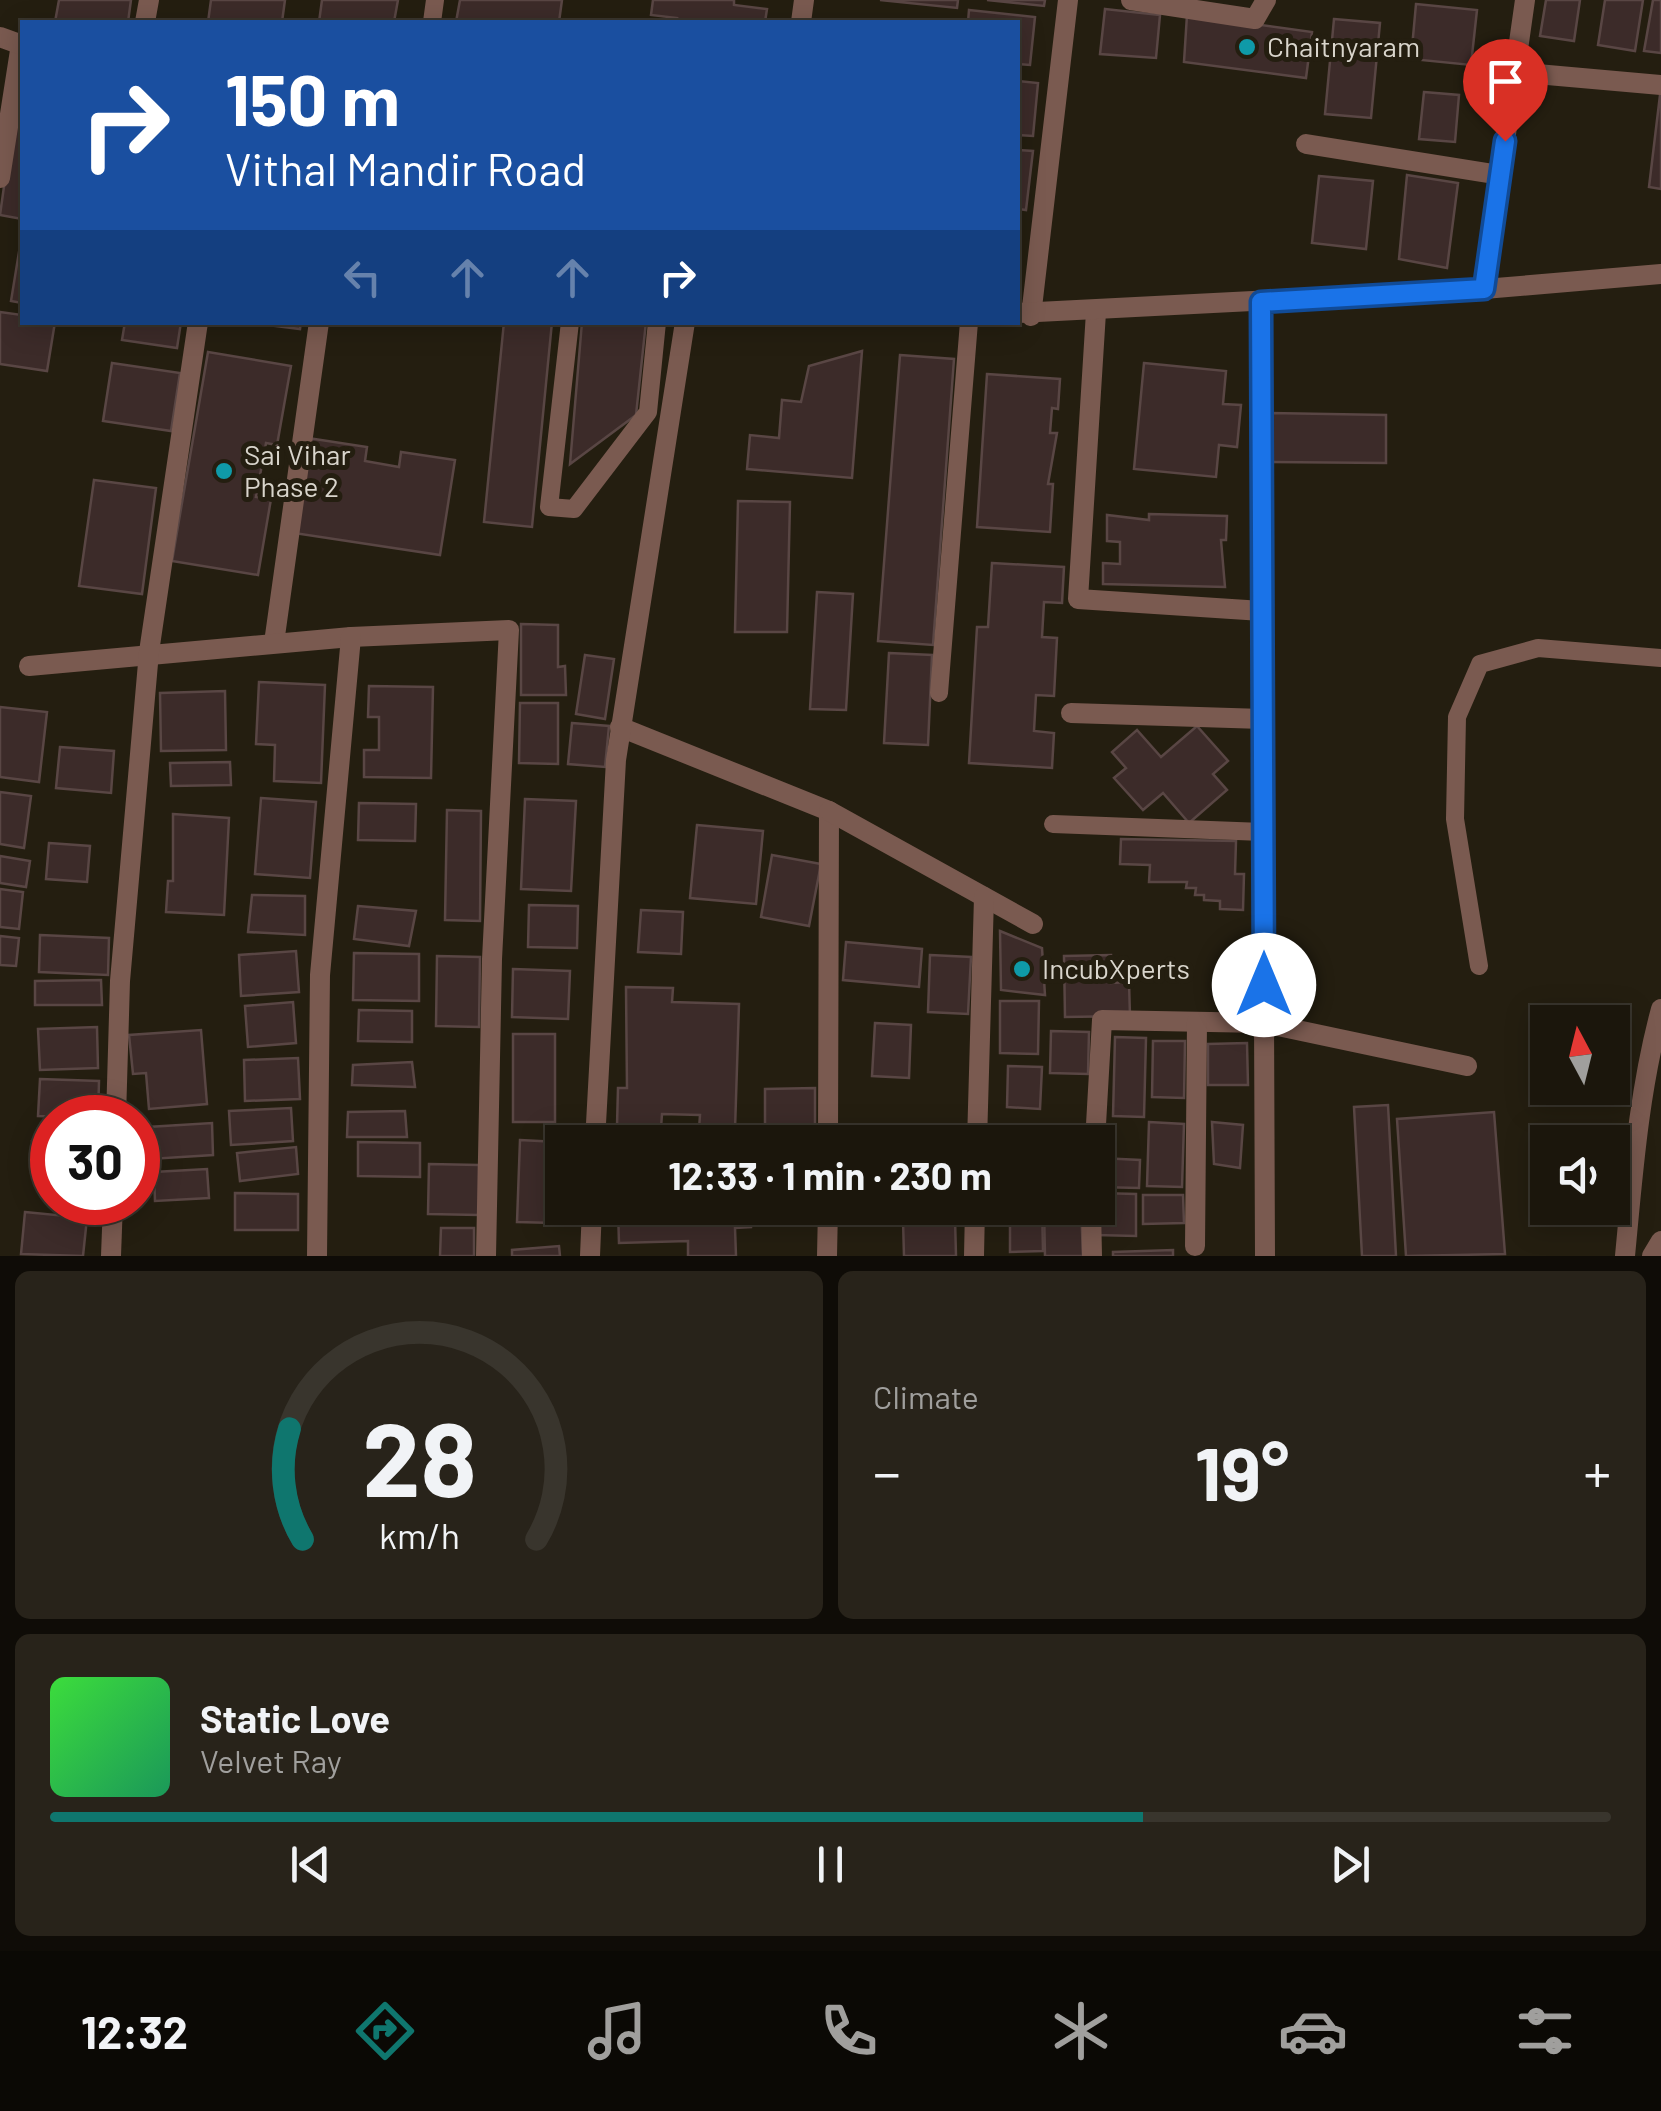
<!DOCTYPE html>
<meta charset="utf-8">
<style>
body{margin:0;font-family:Barlow,sans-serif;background:#28231a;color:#f1f3f6;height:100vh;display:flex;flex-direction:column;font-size:38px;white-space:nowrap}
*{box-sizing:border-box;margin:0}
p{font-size:32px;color:#a09f9d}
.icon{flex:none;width:55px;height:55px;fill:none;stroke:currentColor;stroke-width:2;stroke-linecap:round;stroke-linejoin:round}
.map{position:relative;height:1256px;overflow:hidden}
.side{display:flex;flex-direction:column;gap:15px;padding:15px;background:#0f0c07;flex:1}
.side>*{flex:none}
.top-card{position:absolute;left:20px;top:20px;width:1000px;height:305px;border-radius:0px;box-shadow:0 5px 25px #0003,0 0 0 2px #39352d;background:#1a4fa0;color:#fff;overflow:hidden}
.needle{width:65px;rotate:353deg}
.controls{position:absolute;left:1530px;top:1005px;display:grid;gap:20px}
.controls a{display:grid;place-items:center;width:100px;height:100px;border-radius:0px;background:#1b160c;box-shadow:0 5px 25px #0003,0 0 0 2px #39352d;font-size:50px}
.speed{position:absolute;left:30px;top:1095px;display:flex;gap:20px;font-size:50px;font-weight:700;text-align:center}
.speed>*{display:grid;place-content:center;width:130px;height:130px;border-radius:50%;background:#1b160c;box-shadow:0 5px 25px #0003,0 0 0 2px #39352d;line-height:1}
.speed .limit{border:15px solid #d22;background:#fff;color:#111}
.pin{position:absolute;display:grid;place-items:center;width:85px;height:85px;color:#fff;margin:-102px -42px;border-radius:50% 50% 50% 0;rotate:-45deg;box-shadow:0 0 10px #0007}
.pin .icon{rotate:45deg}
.me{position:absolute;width:110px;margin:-55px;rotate:0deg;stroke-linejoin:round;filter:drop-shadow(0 0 8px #0008)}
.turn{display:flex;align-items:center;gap:35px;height:210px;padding:0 40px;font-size:45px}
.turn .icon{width:130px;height:130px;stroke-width:2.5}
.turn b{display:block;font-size:70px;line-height:85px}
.lanes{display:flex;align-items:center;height:95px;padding:0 40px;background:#0003;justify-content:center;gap:50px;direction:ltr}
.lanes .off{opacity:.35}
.big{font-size:75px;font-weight:700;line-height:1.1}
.side .tile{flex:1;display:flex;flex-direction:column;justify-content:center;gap:15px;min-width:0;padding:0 35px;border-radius:15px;background:#28231a}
.side .dial{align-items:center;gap:0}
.dial svg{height:260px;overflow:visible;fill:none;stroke:#39352d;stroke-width:7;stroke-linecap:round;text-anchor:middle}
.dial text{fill:#f1f3f6;stroke:none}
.song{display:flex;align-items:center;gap:30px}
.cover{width:120px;height:120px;border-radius:15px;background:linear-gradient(135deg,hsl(120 70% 55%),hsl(150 70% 35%))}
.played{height:10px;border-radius:5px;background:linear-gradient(90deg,#0f766e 70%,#39352d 70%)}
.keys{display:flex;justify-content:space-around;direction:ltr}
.heat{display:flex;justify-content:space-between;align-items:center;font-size:55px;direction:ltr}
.side .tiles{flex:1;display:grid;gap:15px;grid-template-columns:1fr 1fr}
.tile:last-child{grid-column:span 2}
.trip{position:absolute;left:545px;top:1125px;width:570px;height:100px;border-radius:0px;background:#1b160c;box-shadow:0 5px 25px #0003,0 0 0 2px #39352d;font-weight:700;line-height:100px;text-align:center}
.menu{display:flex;height:160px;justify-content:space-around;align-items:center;background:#0b0905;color:#a09f9d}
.menu .icon{width:70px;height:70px}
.menu .active{color:#0f766e}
.menu b{font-size:45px;color:#f1f3f6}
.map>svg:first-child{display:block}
.building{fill:#3c2b29;stroke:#594644;stroke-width:2.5}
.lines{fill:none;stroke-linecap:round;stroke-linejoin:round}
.service{stroke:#7a5a50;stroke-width:18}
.minor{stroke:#7a5a50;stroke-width:20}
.tertiary{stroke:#7a5a50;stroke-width:20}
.route-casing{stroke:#114b97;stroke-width:25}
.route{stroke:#1a73e8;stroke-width:18}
.culture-dot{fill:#0f9aa8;stroke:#241e10;stroke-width:4}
.labels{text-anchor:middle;stroke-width:10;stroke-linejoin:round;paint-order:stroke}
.poi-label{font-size:28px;fill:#d9d5cc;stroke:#241e10;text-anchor:start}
</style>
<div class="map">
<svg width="1661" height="1256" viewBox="0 0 1661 1256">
<rect width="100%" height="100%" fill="#241e10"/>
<g class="building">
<path d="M59,0H131L128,22H55Z"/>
<path d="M211,0H285L282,22H208Z"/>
<path d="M322,0H398L394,22H319Z"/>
<path d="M460,0H562L559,22H456Z"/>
<path d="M653,0H734V5L767,9L765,22H676L677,18L651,15Z"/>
<path d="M880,0H958L957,8Z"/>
<path d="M987,0H1045L1044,6Z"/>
<path d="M1546,0H1580L1574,41L1540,36Z"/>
<path d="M1605,0H1643L1635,51L1598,45Z"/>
<path d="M1653,0H1661V53L1644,51Z"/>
<path d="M1416,4L1477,10L1471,65L1411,59Z"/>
<path d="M1105,9L1160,15L1156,58L1100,54Z"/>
<path d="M969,10L1035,17L1030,65L1018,64V22H968Z"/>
<path d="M1187,15L1312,32L1306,78L1184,62Z"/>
<path d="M1334,19L1380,23L1371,118L1325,114Z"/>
<path d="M1018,81L1038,83L1033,136L1018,135Z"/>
<path d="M1424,92L1459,95L1455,142L1419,139Z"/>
<path d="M1660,95H1661V189L1649,187Z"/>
<path d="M14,115L22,116V219L0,215Z"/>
<path d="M1018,150L1033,151L1026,210L1018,209Z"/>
<path d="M1407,175L1458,183L1447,268L1399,259Z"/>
<path d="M1319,176L1373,181L1366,249L1312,243Z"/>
<path d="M19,252H22V303L11,301Z"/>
<path d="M0,312L22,315V322H55L47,371L0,364Z"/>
<path d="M125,322H181L177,348L122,340Z"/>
<path d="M245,322H301L300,329Z"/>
<path d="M504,322H552L532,527L484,522Z"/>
<path d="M582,322H646L636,415L570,464Z"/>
<path d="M862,351L852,478L747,469L750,435L779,438L782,400L801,402L809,366Z"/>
<path d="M208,352L291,366L277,445L266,443L256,497L271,499L258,575L172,561Z"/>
<path d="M900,355L954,359L933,645L878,641Z"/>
<path d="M112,363L180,373L171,431L103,421Z"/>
<path d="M1144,363L1226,371L1223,404L1241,405L1237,447L1219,445L1216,477L1134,469Z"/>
<path d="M987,374L1060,379L1058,409L1052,408L1050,433H1057L1048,484H1053L1050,532L977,527Z"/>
<path d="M1269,413L1386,415V463L1268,462Z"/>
<path d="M308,438L367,447L365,461L399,467L401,452L455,460L440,555L294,533Z"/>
<path d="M94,480L156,488L142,594L79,586Z"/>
<path d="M738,501L790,502L787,632H735Z"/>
<path d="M1149,514L1227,516L1226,540H1221L1225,587L1103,584V563L1120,564V542L1107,541V515L1149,520Z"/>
<path d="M992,563L1064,567L1062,603L1044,602L1042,637L1057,638L1054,696L1036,695L1034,731L1054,733L1052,768L969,763L977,627H988Z"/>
<path d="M817,592L853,594L846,710L810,709Z"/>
<path d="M521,624L558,625V667L565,666L566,695H521Z"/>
<path d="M889,653L932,655L928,745L884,743Z"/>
<path d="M585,655L614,659L605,719L576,714Z"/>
<path d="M259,682L325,685L321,783L274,781L275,745L256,744Z"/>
<path d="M369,686L433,687L431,778L364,777V750H379V717H368Z"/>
<path d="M225,691L226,750L161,751L160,693Z"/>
<path d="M520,703H558V764L519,763Z"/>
<path d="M0,707L47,712L39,782L0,777Z"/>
<path d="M572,723L609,726L605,767L568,764Z"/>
<path d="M1197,726L1228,761L1213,774L1227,790L1189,823L1163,793L1143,810L1114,778L1126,768L1112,752L1137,730L1161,757Z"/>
<path d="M60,747L114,751L111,793L56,788Z"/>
<path d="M230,762L231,785L171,786L170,763Z"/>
<path d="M0,792L31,796L24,848L0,844Z"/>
<path d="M261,798L316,802L310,878L255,874Z"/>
<path d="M525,799L576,801L571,891L521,889Z"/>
<path d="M359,803L416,804L415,841L358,840Z"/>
<path d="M447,810L481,811L480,921L445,920Z"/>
<path d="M173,814L229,818L224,915L166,912L168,881H173Z"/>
<path d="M697,825L763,831L756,904L690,898Z"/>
<path d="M1121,839L1236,841L1235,874H1244L1243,910L1220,909V901L1204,900V895H1195L1196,888H1186L1187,882H1149L1150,865L1120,864Z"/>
<path d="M49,843L90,846L87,882L46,879Z"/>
<path d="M772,855L821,864L809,926L761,917Z"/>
<path d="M0,856L30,861L26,887L0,883Z"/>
<path d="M0,889L23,892L19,929L0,927Z"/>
<path d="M252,895L305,896V935L248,932Z"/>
<path d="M529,905L578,906L577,948L528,947Z"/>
<path d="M358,906L416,911L409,946L354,939Z"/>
<path d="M641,910L683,912L681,954L638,952Z"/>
<path d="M1000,931L1042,948L1045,995L1001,990Z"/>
<path d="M40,935L109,938L108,975L39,972Z"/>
<path d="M0,936L19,938L16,966L0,965Z"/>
<path d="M846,942L922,949L919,987L843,980Z"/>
<path d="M296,951L299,992L241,996L239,955Z"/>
<path d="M354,953L419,954V1001L353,1000Z"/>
<path d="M930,955L971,957L968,1014L928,1012Z"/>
<path d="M1111,955V983L1129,982L1130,1016L1065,1017L1064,956Z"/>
<path d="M437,956L480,957L479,1027L436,1026Z"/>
<path d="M513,969L570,971L568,1019L512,1017Z"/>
<path d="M101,980L102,1005H35V981Z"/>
<path d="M626,987L673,988L672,1002L739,1004L735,1130L699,1129L700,1115L662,1114L661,1128L617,1126L618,1088H627Z"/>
<path d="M1000,1001H1039L1038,1054L1000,1053Z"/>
<path d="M293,1002L296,1043L248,1047L245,1006Z"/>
<path d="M359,1010L412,1011V1042L358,1041Z"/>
<path d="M875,1023L911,1025L909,1078L872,1076Z"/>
<path d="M97,1027L98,1068L40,1070L38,1029Z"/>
<path d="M201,1030L207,1104L149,1109L146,1073L133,1074L129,1035Z"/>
<path d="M1051,1031L1089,1032L1088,1074L1050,1073Z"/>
<rect x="513" y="1034" width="42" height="88"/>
<path d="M1115,1037L1146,1038L1144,1117L1113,1116Z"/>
<path d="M1153,1041H1185L1184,1098L1152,1097Z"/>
<path d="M1247,1043L1248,1085H1208V1044Z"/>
<path d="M298,1058L300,1099L245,1101L244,1060Z"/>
<path d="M412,1062L415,1087L352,1085L353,1065Z"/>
<path d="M1008,1066L1042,1067L1040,1109L1007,1107Z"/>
<path d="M40,1079L99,1081L98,1118L38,1116Z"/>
<path d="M815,1088V1142H765V1089Z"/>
<path d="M1388,1105L1396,1256H1362L1354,1107Z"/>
<path d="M291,1108L293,1141L231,1145L229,1111Z"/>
<path d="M405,1111L407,1137H347L348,1112Z"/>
<path d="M1494,1112L1505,1254L1406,1256L1397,1119Z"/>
<path d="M1149,1122L1184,1124L1182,1187L1147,1186Z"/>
<path d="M1212,1122L1243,1125L1240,1168L1214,1164Z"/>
<path d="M212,1123L213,1155L150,1159L148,1127Z"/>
<path d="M1032,1134L1033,1142H1000L999,1135Z"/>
<path d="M52,1139V1165L35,1167L32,1141Z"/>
<path d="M520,1140L558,1142L555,1223L517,1222Z"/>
<path d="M358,1142L420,1143V1177L358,1176Z"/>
<path d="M296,1147L298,1174L240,1181L237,1153Z"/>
<path d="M1100,1158L1140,1160L1139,1188L1098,1187Z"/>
<path d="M429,1164L479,1165V1215L428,1214Z"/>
<path d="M207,1169L209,1198L155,1201L154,1172Z"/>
<path d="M235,1193L298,1194V1230H235Z"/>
<path d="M1098,1193L1136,1194V1236L1096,1235Z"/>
<path d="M1143,1195H1183L1184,1223L1143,1224Z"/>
<path d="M691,1208H736V1215H751V1227L735,1228L736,1256H688V1241L619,1243L618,1210Z"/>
<path d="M1010,1208H1042L1043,1251L1010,1252Z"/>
<path d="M1044,1208H1081L1083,1256H1045Z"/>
<path d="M25,1212L87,1218L83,1256L21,1254Z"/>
<path d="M955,1218L956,1256H904L903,1220Z"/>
<path d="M441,1228H474V1256H440Z"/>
<path d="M559,1246L560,1256H512V1250Z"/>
<path d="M1173,1250V1256H1113V1252Z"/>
</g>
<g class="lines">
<g class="service">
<path d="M432,22L435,0"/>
<path d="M570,322L549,507L574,509L648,412L657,322"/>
<path d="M939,693L969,322"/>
<path d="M1053,824L1263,832"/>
<path d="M1479,966L1455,819L1457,717L1480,664L1538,648L1661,658"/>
</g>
<g class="minor">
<path d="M1131,0L1255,19L1266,0"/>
<path d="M145,22L149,0"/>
<path d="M1514,72L1661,85"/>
<path d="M1306,144L1500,175"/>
<path d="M0,178L21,44"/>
<path d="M1484,289L1525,0"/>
<path d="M1261,302L1265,1256"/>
<path d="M1096,312L1078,599L1262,611"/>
<path d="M1031,316L1068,0"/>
<path d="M274,643L319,322"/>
<path d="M29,666L351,637L509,630L492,959L486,1256"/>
<path d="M1071,713L1263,719"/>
<path d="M620,727L829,811L828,1142"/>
<path d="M829,811L1033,924"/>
<path d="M116,1118L120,981L149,652L198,322"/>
<path d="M595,1142L616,760L685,322"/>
<path d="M977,1142L984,897"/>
<path d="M1095,1142L1102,1020L1264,1023L1467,1066"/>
<path d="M1091,1208L1092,1256"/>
<path d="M1195,1246L1197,1022"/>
<path d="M111,1256L113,1202"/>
<path d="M317,1256L320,975L351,637"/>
<path d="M590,1256L592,1208"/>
<path d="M827,1256L828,1208"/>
<path d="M974,1256L975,1208"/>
</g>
<g class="tertiary">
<path d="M801,22L804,0"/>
<path d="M0,37L22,45"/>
<path d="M1018,313L1484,289L1661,274"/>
<path d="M1625,1256C1633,1172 1639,1090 1661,1009"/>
<path d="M1652,1256L1661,1241"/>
</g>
</g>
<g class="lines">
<g class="route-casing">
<path id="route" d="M1264,985L1261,302L1484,289L1505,141"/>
</g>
<use href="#route" class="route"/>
</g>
<g class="culture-dot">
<circle cx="1247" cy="47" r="10"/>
<circle cx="224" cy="471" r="10"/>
<circle cx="1022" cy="969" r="10"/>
</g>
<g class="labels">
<g class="poi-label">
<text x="1267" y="57">Chaitnyaram</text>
<text x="244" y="465">Sai Vihar<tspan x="244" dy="32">Phase 2</tspan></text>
<text x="1042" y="979">IncubXperts</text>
</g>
</g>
</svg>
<div class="controls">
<a><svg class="needle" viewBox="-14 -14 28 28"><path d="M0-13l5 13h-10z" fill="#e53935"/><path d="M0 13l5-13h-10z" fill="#a09f9d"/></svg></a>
<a><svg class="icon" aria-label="sound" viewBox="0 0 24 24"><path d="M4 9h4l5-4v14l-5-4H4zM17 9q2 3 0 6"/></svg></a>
</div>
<div class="speed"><div class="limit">30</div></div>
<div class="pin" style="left:1505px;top:141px;background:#d93025"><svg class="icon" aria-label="arrive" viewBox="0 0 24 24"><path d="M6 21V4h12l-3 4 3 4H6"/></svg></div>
<svg class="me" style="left:1264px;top:985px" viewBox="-20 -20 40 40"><circle r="19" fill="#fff"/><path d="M0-13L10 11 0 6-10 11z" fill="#1a73e8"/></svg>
<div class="trip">12:33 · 1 min · 230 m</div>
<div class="top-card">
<div class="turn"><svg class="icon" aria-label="right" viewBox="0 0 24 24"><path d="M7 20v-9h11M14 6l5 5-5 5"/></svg><div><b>150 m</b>Vithal Mandir Road</div></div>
<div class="lanes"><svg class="icon off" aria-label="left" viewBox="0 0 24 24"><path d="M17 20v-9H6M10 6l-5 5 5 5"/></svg><svg class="icon off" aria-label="ahead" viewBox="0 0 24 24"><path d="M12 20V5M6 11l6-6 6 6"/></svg><svg class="icon off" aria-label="ahead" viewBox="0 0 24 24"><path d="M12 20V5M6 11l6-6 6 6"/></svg><svg class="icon" aria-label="right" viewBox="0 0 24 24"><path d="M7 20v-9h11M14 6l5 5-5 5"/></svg></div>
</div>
</div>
<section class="side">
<div class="tiles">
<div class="tile dial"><svg viewBox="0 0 100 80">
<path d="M14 69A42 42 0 1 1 86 69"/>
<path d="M14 69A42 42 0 0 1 10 35" stroke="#0f766e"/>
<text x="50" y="56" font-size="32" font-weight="700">28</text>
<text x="50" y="72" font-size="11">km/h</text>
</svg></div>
<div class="tile"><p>Climate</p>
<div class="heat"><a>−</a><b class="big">19°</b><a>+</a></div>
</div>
<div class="tile">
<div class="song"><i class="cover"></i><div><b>Static Love</b><p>Velvet Ray</p></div></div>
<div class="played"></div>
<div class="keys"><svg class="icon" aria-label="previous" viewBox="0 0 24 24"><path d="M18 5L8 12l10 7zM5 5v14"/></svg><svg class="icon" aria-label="pause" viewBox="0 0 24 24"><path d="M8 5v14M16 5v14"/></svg><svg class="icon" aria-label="next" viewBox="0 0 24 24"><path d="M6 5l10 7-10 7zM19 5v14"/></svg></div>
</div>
</div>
</section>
<nav class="menu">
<b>12:32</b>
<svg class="icon active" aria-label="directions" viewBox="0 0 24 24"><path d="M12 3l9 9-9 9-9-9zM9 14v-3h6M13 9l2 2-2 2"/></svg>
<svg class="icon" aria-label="music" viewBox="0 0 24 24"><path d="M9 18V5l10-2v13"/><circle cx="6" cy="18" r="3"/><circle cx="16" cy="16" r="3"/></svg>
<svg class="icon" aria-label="phone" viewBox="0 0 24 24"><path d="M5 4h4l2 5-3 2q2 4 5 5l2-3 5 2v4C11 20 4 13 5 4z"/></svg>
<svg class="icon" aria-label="climate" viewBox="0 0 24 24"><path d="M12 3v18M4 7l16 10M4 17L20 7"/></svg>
<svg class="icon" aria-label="car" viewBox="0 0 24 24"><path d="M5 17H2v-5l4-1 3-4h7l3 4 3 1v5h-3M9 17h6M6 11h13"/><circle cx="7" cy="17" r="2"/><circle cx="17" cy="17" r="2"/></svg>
<svg class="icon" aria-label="filters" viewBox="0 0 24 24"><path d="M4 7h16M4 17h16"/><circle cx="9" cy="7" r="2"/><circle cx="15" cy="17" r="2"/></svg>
</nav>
